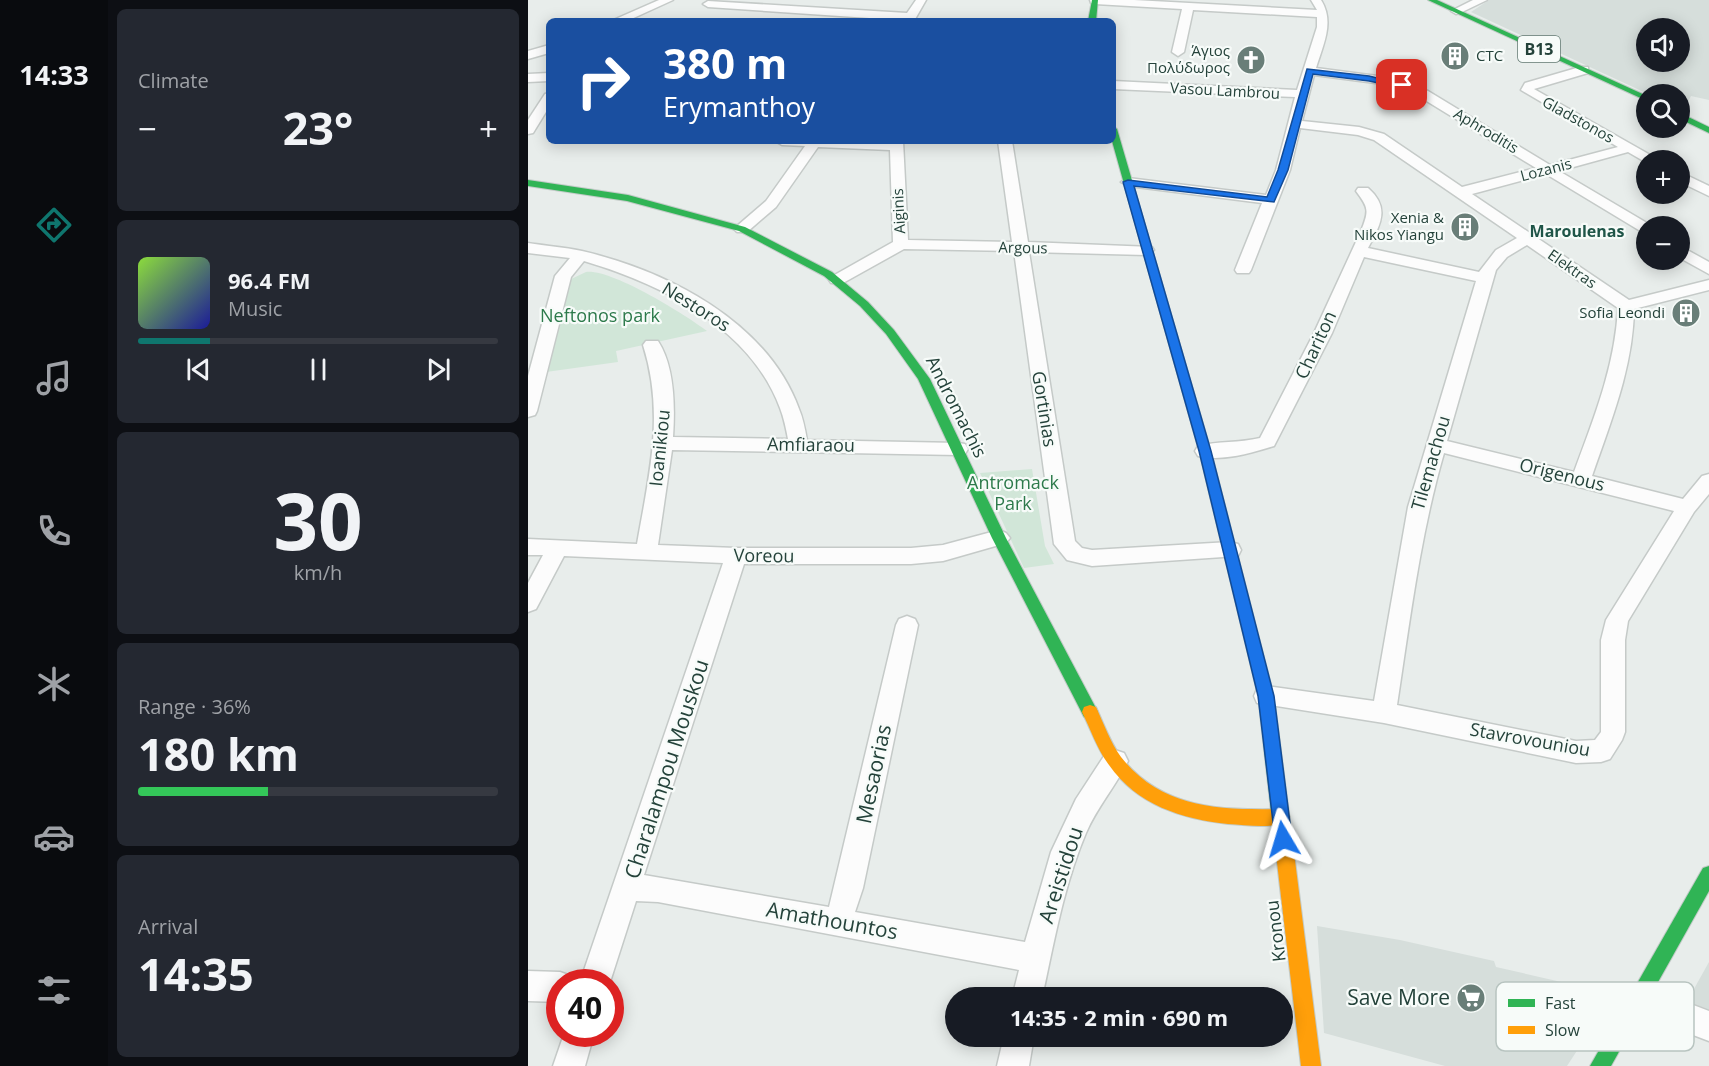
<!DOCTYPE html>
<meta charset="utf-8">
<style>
body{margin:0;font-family:"Open Sans",sans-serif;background:#242831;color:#f1f3f6;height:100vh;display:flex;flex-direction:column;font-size:22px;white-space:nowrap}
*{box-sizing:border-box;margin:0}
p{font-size:20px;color:#9ea1a6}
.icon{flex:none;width:33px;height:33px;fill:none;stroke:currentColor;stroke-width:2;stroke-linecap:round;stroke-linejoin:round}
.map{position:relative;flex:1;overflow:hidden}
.panel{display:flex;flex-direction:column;gap:9px;padding:9px;background:#0d0f14;width:420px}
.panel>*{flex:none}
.guide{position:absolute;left:18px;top:18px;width:570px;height:126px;border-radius:9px;box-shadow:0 3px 15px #0003;background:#1a4fa0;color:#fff;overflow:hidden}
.fabs{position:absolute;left:1108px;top:18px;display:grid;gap:12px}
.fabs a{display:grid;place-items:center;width:54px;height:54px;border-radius:50%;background:#171b24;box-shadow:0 3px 15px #0003;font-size:30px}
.speed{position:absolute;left:18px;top:969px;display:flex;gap:12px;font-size:30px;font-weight:700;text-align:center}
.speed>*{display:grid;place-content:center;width:78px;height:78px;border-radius:50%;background:#171b24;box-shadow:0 3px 15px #0003;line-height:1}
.speed .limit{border:9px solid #d22;background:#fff;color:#111}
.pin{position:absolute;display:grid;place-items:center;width:51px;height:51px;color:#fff;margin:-26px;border-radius:12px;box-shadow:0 3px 9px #0006}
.me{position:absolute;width:66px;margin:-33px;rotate:353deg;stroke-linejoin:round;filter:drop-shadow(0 0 4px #0008)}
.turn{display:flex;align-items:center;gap:21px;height:126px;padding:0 18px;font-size:27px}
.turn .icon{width:78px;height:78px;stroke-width:2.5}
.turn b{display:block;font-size:42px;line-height:51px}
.big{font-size:45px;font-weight:700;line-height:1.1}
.panel .widget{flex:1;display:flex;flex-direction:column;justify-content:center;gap:9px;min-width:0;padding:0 21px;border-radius:9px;background:#242831}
.panel .dial{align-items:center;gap:0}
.dial b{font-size:78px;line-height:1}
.song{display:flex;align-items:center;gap:18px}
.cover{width:72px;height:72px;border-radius:9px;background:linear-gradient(135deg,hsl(90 70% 55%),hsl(240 70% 35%))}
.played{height:6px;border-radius:3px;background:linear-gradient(90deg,#0f766e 20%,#363941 20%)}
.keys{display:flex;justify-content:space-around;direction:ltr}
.heat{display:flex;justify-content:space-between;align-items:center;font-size:33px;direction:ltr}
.charge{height:9px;border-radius:4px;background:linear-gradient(90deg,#34c759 36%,#363941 0)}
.trip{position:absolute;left:417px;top:987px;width:348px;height:60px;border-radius:30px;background:#171b24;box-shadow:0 3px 15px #0003;font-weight:700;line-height:60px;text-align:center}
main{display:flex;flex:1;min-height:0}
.tab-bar{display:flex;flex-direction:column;width:108px;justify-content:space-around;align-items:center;background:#090b0e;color:#9ea1a6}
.tab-bar .icon{width:42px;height:42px}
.tab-bar .active{color:#0f766e}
.tab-bar b{font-size:27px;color:#f1f3f6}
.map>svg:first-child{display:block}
.built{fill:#d6dedb;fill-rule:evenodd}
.green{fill:#d1e6d8}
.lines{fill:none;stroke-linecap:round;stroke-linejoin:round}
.street-casing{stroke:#c5cac8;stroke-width:3}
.fast-casing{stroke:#c3cbc8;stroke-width:2}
.slow-casing{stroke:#c3cbc8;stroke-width:2}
.street{fill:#fcfcfc;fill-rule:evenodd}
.fast{fill:#30b455;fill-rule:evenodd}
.slow{fill:#ff9f0a;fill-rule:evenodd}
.route{fill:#1a73e8;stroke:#114b97;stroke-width:1.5}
.labels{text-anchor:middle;stroke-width:4.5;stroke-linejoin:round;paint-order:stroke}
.far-poi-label{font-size:15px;fill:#24423a;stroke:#f7fbf9;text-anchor:end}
.far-street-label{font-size:15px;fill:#24423a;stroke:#f7fbf9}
.shield{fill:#f7fbf9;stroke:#637a73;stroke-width:1.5}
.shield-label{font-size:16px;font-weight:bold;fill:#24423a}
.far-neighbourhood-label{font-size:16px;font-weight:bold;fill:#1f5548;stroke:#f7fbf9}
.street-label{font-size:18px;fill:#24423a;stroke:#f7fbf9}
.park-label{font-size:18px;fill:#2d7a4b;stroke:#f7fbf9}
.near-street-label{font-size:21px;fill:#24423a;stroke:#f7fbf9}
.near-poi-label{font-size:21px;fill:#24423a;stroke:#f7fbf9;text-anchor:end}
.key{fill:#f7fbf9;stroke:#b8c4c0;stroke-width:1.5}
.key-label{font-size:16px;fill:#24423a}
</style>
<main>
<nav class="tab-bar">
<b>14:33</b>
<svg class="icon active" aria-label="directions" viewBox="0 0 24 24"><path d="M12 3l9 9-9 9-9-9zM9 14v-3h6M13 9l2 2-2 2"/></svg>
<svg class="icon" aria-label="music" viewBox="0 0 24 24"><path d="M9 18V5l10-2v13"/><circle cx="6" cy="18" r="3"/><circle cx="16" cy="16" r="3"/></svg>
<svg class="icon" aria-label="phone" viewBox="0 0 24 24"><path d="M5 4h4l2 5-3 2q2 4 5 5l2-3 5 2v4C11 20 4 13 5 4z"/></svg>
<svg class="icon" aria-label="climate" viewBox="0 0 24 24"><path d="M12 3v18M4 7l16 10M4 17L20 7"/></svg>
<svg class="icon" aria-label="car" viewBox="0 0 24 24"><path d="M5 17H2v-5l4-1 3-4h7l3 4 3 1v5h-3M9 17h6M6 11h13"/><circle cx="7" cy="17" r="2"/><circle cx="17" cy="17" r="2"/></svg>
<svg class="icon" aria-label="filters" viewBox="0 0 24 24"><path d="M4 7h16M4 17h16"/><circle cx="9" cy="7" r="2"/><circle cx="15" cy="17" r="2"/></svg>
</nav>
<section class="panel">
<div class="widget"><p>Climate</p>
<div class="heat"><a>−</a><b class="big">23°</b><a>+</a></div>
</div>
<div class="widget">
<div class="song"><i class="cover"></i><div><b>96.4 FM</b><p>Music</p></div></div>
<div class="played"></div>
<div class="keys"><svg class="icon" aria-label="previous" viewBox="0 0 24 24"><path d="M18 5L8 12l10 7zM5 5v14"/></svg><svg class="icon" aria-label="pause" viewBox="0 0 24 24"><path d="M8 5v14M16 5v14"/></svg><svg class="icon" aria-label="next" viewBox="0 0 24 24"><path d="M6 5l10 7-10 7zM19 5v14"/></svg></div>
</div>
<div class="widget dial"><b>30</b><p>km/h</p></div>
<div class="widget"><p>Range · 36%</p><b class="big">180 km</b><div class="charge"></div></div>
<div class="widget"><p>Arrival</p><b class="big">14:35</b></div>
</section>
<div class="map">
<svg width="1181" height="1066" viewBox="0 0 1181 1066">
<rect width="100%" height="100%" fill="#e8edeb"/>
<g class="built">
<path d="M961,0H1181V100L1163,96L1155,111L1152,110V94H1120L943,12ZM1119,28H1152V62H1119Z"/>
<path d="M789,926L872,940L966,961L968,967L1086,994L1039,1066H917L796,1033Z"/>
<path d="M1181,962V1013L1157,1005Z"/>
</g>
<g class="green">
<path d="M58,272C84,269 156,314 179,331L88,351L90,362L18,372L41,280Z"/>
<path d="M504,469L517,546L526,564L496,568L452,473Z"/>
</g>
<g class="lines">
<g class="street-casing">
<g id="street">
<path d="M131,0H145L99,21H83Z"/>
<path d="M388,0H398L386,21L180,7L175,4L180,1L379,13Z"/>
<path d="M562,0H606L789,10L783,0H793C807,22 795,45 788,68L857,77L900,91L1022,165L1090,147L993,90L997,83L1052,67H1060V73L1006,89L1131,160H1119V163L1100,152L1031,171L1124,226H1119V235L1018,174L944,194L1101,300L1181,280V290L1106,309C1105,368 1083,421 1064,476L1155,499L1174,476L1181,474V494L1166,512L1100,621L1097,640V732L1094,740L1082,759L1073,762L1048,763L856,723L729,703L726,696L729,689L738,686L846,701L880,507L948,281L836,257L804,333L746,446C723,453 694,462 670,456L667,451L670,446C690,441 711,443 732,438L786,333L833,231C841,211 841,208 828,191L830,188H840C863,208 852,225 840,248L951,272L968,250L989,238L846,140L830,135L772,128L762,170L723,270L721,273H709L707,270L734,203L600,186L593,182L600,178L738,195L748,170L767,97L585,89V81L769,90L789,27V17L665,10L656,52L650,56L644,52L654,9L567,4L563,3ZM786,75L855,84L892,97L1008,168L934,187L856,134L831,127L774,121ZM999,245L1090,308C1087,366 1066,418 1046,472L919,441L968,270L979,257ZM916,453L1146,511L1078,620L1073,640V732L1067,740L1048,741L869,705C882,620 892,536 916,453Z"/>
<path d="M945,0H959L932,13L928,14L923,11Z"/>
<path d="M21,45V53L0,59V51Z"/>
<path d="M21,73V81L0,82V74Z"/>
<path d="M21,93V107L5,133L0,134V120L17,94Z"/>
<path d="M247,141H375L380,240L484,242L470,141H484L500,242L624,247L626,250L618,255L501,252L547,541L554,548L564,550L702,542L710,544L713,550L710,556L564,566L539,560L526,544L486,251L376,249L315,283H303L301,280L303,277L365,242L362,150L290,147L248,207L219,232H209L206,229L209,226L238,201L277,146L254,145Z"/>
<path d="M1152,172L1181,186V196L1152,182Z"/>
<path d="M0,243C18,246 36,247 54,251C139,271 239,321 271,409C275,418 277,429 279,440L430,443L437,444L440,449L437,454L430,455L144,450L130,545L208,548H383L415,545L471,530L478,533L482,538L478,543L415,561L383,564H216L116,875L301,907L368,625L371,619L379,616L387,619L390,625L335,888L327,912L497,942L523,852L548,799L578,753L587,750L596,753L600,761C588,786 569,807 558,833C536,885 526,942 514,998H484L491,970L130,902L108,901L82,982H52L195,563L36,556L8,609L0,612V583L15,555H0V539L109,544C121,475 137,414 115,345L118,341H130C147,367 147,407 145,437L260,439C258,429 256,418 252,408C222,327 133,284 56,261L43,277L9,411L7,415L0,417V376L27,276L42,258L0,253Z"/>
<path d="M1152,246L1181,262V274L1152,258Z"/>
<path d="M0,971L32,972L43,976L45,982H32V1002L0,1001Z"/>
<path d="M1110,984L1181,1011V1041L1099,1010L1095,999L1099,988Z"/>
<path d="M36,1034H66L57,1066H25Z"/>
<path d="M476,1036H506L501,1066H469Z"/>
</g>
</g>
<g class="fast-casing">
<g id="fast">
<path d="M564,0H570L568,21H560Z"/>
<path d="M900,0H909L1119,96V101Z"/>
<path d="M1152,113L1181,127V133L1152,119Z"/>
<path d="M585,126L589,129L683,451L746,696L764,837L761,843L755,845L749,843L746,837L730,696L671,451L584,141Z"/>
<path d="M0,180L100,195L217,227L304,272L340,302L366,330L402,379L478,538L570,712L568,717L562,719L556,717L464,538L390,379L358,334L332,306L296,276L211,231L99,201L0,186Z"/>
<path d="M1181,866V891L1083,1066H1062L1175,868Z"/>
</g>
</g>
<g class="slow-casing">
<g id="slow">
<path d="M562,705L568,707C576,724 582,742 593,757C634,809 692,810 753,809L759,812L762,817L759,822C742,829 718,825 700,824C654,819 609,805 581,765C569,749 563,730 554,712L556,707Z"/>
<path d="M755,829L761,831L764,837L793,1066H773L746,837L749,831Z"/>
</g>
</g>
<use href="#street" class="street"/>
<use href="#fast" class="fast"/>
<use href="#slow" class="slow"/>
</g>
<path class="route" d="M779,69L841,76L878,85L874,88L841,81L785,74L760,170L746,202L606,186L683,451L746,696L764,839L761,845L755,847L749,845L747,839L730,696L671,451L595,182L600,180L739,197L750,170Z"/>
<defs>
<g id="building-disc" transform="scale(1.5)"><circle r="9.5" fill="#697e78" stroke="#f7fbf9"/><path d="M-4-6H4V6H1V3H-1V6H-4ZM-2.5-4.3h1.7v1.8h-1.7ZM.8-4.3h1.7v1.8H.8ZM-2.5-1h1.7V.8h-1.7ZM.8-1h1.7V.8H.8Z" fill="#fff"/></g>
<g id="church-disc" transform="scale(1.5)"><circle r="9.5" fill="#697e78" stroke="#f7fbf9"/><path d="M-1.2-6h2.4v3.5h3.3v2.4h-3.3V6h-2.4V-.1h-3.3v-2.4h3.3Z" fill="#fff"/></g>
<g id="supermarket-disc" transform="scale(1.5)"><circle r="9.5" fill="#697e78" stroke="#f7fbf9"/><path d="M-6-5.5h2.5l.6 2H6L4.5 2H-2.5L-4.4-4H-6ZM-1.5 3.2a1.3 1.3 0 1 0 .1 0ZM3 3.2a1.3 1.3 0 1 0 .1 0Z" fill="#fff"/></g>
</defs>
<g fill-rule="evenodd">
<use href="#building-disc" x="927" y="56"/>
<use href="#church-disc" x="723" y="60"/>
<use href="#building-disc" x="937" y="227"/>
<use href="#building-disc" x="1158" y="313"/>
<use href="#supermarket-disc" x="943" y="998"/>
</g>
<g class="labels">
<g class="far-poi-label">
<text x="702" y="56">Άγιος<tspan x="702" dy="17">Πολύδωρος</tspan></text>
<text x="948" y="61" text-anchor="start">CTC</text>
<text x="916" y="223">Xenia &amp;<tspan x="916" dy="17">Nikos Yiangu</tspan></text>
<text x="1137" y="318">Sofia Leondi</text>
</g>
<g class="far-street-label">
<text transform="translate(697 91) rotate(3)" y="5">Vasou Lambrou</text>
<text transform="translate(1050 120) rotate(29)" y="5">Gladstonos</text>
<text transform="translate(958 131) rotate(31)" y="5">Aphroditis</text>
<text transform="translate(1018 170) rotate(-15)" y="5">Lozanis</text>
<text transform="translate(371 211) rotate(-93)" y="5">Aiginis</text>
<text transform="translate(495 248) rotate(1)" y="5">Argous</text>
<text transform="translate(1044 269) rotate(35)" y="5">Elektras</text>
</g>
<rect class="shield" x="990" y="36" width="42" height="26" rx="4.5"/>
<g class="shield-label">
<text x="1011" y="55">B13</text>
</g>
<g class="far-neighbourhood-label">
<text x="1049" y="237">Maroulenas</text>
</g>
<g class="street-label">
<text transform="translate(168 307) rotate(32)" y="6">Nestoros</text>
<text transform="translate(788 345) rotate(-65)" y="6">Chariton</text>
<text transform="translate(428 407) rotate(63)" y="6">Andromachis</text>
<text transform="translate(516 409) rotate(81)" y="6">Gortinias</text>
<text transform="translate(283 445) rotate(1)" y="6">Amfiaraou</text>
<text transform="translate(132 448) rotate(-84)" y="6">Ioanikiou</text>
<text transform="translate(903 463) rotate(-74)" y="6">Tilemachou</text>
<text transform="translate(1034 475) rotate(14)" y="6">Origenous</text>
<text transform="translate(236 556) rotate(1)" y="6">Voreou</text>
<text transform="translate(1002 740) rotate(10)" y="6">Stavrovouniou</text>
<text transform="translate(748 931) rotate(-97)" y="6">Kronou</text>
</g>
<g class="park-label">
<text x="72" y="322">Neftonos park</text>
<text x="485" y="489">Antromack<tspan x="485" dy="21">Park</tspan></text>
</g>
<g class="near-street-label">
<text transform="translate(139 769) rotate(-72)" y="7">Charalampou Mouskou</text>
<text transform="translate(346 774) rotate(-78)" y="7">Mesaorias</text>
<text transform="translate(533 875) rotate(-72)" y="7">Areistidou</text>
<text transform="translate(304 921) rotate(10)" y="7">Amathountos</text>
</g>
<g class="near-poi-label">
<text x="922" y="1005">Save More</text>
</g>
</g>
<rect x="968" y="982" width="198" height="69" rx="9" class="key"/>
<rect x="980" y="999" width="27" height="8" fill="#30b455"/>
<rect x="980" y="1026" width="27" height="8" fill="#ff9f0a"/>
<g class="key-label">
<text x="1017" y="1009">Fast</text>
<text x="1017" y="1036">Slow</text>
</g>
</svg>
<div class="fabs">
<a><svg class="icon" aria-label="sound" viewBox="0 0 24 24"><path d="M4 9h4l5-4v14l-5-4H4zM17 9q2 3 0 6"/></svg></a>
<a><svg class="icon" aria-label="search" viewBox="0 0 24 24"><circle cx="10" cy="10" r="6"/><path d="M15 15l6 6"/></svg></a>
<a>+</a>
<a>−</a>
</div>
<div class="speed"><div class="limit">40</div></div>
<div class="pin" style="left:874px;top:85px;background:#d93025"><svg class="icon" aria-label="arrive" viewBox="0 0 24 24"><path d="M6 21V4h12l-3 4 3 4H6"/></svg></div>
<svg class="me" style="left:755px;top:839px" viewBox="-20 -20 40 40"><path d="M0-17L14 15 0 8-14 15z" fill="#1a73e8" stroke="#fff" stroke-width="4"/></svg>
<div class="trip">14:35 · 2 min · 690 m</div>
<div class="guide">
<div class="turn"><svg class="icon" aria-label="right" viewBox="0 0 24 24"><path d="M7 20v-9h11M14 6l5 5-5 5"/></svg><div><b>380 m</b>Erymanthoy</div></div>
</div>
</div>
</main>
